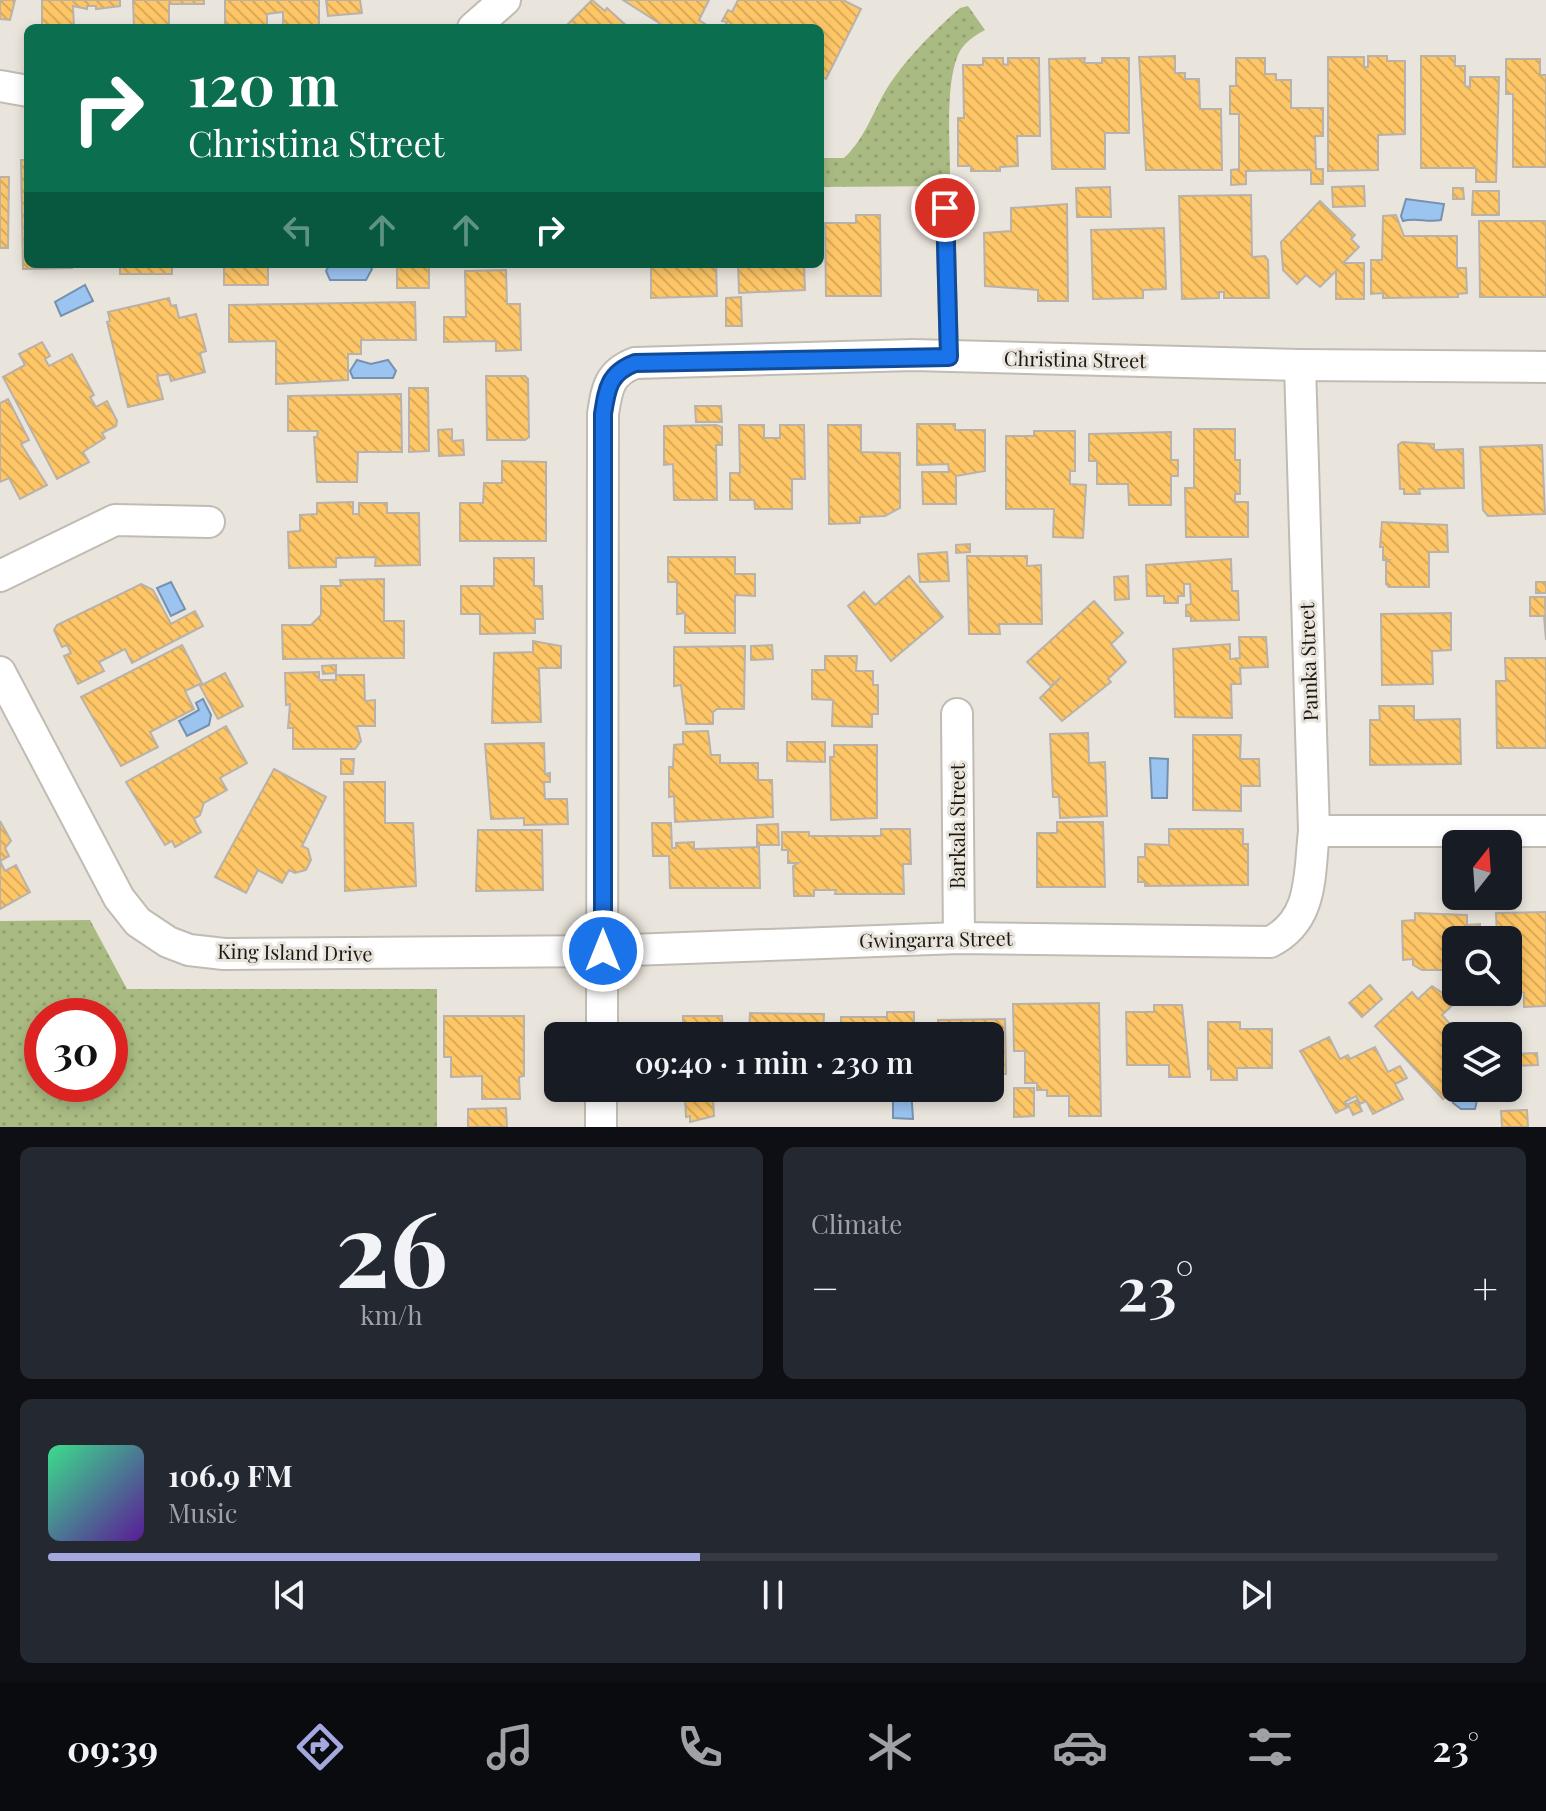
<!DOCTYPE html>
<meta charset="utf-8">
<style>
body{margin:0;font-family:"Playfair Display",serif;background:#242831;color:#f1f3f6;height:100vh;display:flex;flex-direction:column;font-size:30px;white-space:nowrap}
*{box-sizing:border-box;margin:0}
p{font-size:26px;color:#9ea1a6}
.icon{flex:none;width:44px;height:44px;fill:none;stroke:currentColor;stroke-width:2;stroke-linecap:round;stroke-linejoin:round}
.map{position:relative;height:1127px;overflow:hidden}
.drawer{display:flex;flex-direction:column;gap:20px;padding:20px;background:#0d0f14;flex:1}
.drawer>*{flex:none}
.hud{position:absolute;left:24px;top:24px;width:800px;height:244px;border-radius:12px;box-shadow:0 4px 12px #0003;background:#0b6e4f;color:#fff;overflow:hidden}
.needle{width:52px;rotate:17deg}
.tools{position:absolute;left:1442px;top:830px;display:grid;gap:16px}
.tools a{display:grid;place-items:center;width:80px;height:80px;border-radius:12px;background:#171b24;box-shadow:0 4px 12px #0003;font-size:40px}
.speed{position:absolute;left:24px;top:998px;display:flex;gap:16px;font-size:40px;font-weight:700;text-align:center}
.speed>*{display:grid;place-content:center;width:104px;height:104px;border-radius:50%;background:#171b24;box-shadow:0 4px 12px #0003;line-height:1}
.speed .limit{border:12px solid #d22;background:#fff;color:#111}
.pin{position:absolute;display:grid;place-items:center;width:68px;height:68px;color:#fff;margin:-34px;border:4px solid #fff;border-radius:50%;box-shadow:0 2px 8px #0007}
.me{position:absolute;width:88px;margin:-44px;rotate:0deg;stroke-linejoin:round;filter:drop-shadow(0 0 6px #0008)}
.turn{display:flex;align-items:center;gap:28px;height:168px;padding:0 32px;font-size:36px}
.turn .icon{width:104px;height:104px;stroke-width:2.5}
.turn b{display:block;font-size:56px;line-height:68px}
.lanes{display:flex;align-items:center;height:76px;padding:0 32px;background:#0003;justify-content:center;gap:40px;direction:ltr}
.lanes .off{opacity:.35}
.big{font-size:60px;font-weight:600;line-height:1.1}
.drawer .card{flex:1;display:flex;flex-direction:column;justify-content:center;gap:12px;min-width:0;padding:0 28px;border-radius:12px;background:#242831}
.drawer .dial{align-items:center;gap:0}
.dial b{font-size:104px;line-height:1}
.song{display:flex;align-items:center;gap:24px}
.cover{width:96px;height:96px;border-radius:12px;background:linear-gradient(135deg,hsl(150 70% 55%),hsl(270 70% 35%))}
.played{height:8px;border-radius:4px;background:linear-gradient(90deg,#a4a8de 45%,#363941 45%)}
.keys{display:flex;justify-content:space-around;direction:ltr}
.heat{display:flex;justify-content:space-between;align-items:center;font-size:44px;direction:ltr}
.drawer .tiles{flex:1;display:grid;gap:20px;grid-template-columns:1fr 1fr}
.card:last-child{grid-column:span 2}
.trip{position:absolute;left:544px;top:1022px;width:460px;height:80px;border-radius:12px;background:#171b24;box-shadow:0 4px 12px #0003;font-weight:600;line-height:80px;text-align:center}
.dock{display:flex;height:128px;justify-content:space-around;align-items:center;background:#090b0e;color:#9ea1a6}
.dock .icon{width:56px;height:56px}
.dock .on{color:#a4a8de}
.dock b{font-size:36px;color:#f1f3f6}
.map>svg:first-child{display:block}
.green{fill:url(#green-dots);fill-rule:evenodd}
.water{fill:#9bc4f1;stroke:#7591af;stroke-width:2}
.building{fill:url(#building-back-hatch);stroke:#b8b2aa;stroke-width:2}
.lines{fill:none;stroke-linecap:round;stroke-linejoin:round}
.service-casing{stroke:#c1bbb3;stroke-width:20}
.minor-casing{stroke:#c1bbb3;stroke-width:34}
.service{stroke:#fff;stroke-width:16}
.minor{stroke:#fff;stroke-width:30}
.route-casing{stroke:#114b97;stroke-width:20}
.route{stroke:#1a73e8;stroke-width:14}
.labels{text-anchor:middle;stroke-width:6;stroke-linejoin:round;paint-order:stroke}
.street-label{font-size:20px;fill:#1b1916;stroke:#eae5dc}
</style>
<div class="map">
<svg width="1546" height="1127" viewBox="0 0 1546 1127">
<defs>
<pattern id="green-dots" width="8" height="8" patternUnits="userSpaceOnUse" patternTransform="scale(2)"><rect width="8" height="8" fill="#a9bb83"/><path d="M2 2h.1M6 6h.1" fill="none" stroke="#91a070" stroke-width="1.8" stroke-linecap="round"/></pattern>
<pattern id="building-back-hatch" width="6" height="6" patternUnits="userSpaceOnUse" patternTransform="scale(2)"><rect width="6" height="6" fill="#fec667"/><path d="M-1 5l2 2M0 0l6 6M5-1l2 2" fill="none" stroke="#d9aa59"/></pattern>
</defs>
<rect width="100%" height="100%" fill="#eae5dc"/>
<g class="green">
<path d="M968,6L985,30C974,36 963,43 958,55C944,89 951,149 950,186L820,187V158H844C867,137 874,107 891,82C911,53 934,31 960,8Z"/>
<path d="M90,920L127,989H437V1127H0V921ZM42,1016H110V1084H42Z"/>
</g>
<g class="water">
<path d="M1406,199L1444,204L1441,220C1427,223 1416,217 1403,221L1401,216Z"/>
<path d="M330,264H368L372,269L366,280H330L326,271Z"/>
<path d="M85,285L93,301L61,316L55,302Z"/>
<path d="M357,360L371,364L388,360L396,371L393,378H353L350,371Z"/>
<path d="M171,582L185,609L171,616L157,588Z"/>
<path d="M203,699L211,715L209,725L187,736L179,721L199,710L196,703Z"/>
<path d="M1150,758L1168,759L1167,798H1152Z"/>
<path d="M893,1088H911L913,1119L893,1118Z"/>
<path d="M1461,1088H1480L1475,1109H1461L1453,1103L1452,1098Z"/>
</g>
<g class="building">
<path d="M0,0H15L10,20L0,19Z"/>
<path d="M42,0H120V6L96,9V6H87V9L73,6L74,28H42Z"/>
<path d="M133,0H204V4H169V28H134Z"/>
<path d="M225,0H319V28H283V12L267,14V28L225,25Z"/>
<path d="M326,0H360L362,13L328,16Z"/>
<path d="M592,0L605,11L607,8L629,28H564Z"/>
<path d="M623,0H709L699,20L708,26L667,28Z"/>
<path d="M738,0H843L861,9L826,79L820,76V28H724L727,22L722,21L728,10L732,12Z"/>
<path d="M1175,56V73H1185V79H1199L1200,109H1221L1222,170H1146L1139,57Z"/>
<path d="M1368,56H1387V61H1405V134L1378,135V170L1328,171V57H1364V67H1368Z"/>
<path d="M1421,56H1455V66H1465V86L1470,87V77H1499L1496,182H1476V168H1421Z"/>
<path d="M983,58H1003V64L1008,65V58H1039L1040,136H1017L1018,166L1000,167V171H971V166H958V118H964L963,65H983Z"/>
<path d="M1085,58L1084,63H1102V58H1129V133H1105V169H1052L1049,59Z"/>
<path d="M1236,58H1265V74H1276V80H1291V108H1323V136H1315L1316,169H1323V184H1311V170L1246,171V184L1231,185V170L1239,169V114H1230V86H1236Z"/>
<path d="M1506,59H1540V75H1546V167H1513V94H1506Z"/>
<path d="M21,160H28V264H72V268L23,269Z"/>
<path d="M0,177H9L8,248H0Z"/>
<path d="M1364,186L1365,206L1333,207L1332,187Z"/>
<path d="M1110,187L1111,217H1077L1076,188Z"/>
<path d="M1453,188H1463L1464,199H1453Z"/>
<path d="M1473,191H1499V215H1472Z"/>
<path d="M1251,195L1252,257L1265,256L1268,260L1269,298H1224V292H1219V298L1182,299L1179,196Z"/>
<path d="M1320,201L1355,235L1351,239L1359,247L1343,263H1364V299H1336V271L1320,287L1306,275L1297,284L1283,270L1281,242Z"/>
<path d="M1067,204L1068,301H1038V290L985,286L984,233L1011,231V208Z"/>
<path d="M856,215H880L881,296H826L825,223H856Z"/>
<path d="M1396,215L1404,236H1457V268H1466L1467,293L1458,294V297L1383,298V293L1371,294V260H1382L1383,216Z"/>
<path d="M1479,221H1546V297H1480Z"/>
<path d="M1164,228L1166,289L1143,290V298L1093,299L1091,230Z"/>
<rect x="120" y="264" width="52" height="10"/>
<rect x="224" y="264" width="44" height="21"/>
<rect x="397" y="264" width="32" height="24"/>
<path d="M651,264H716L717,296L651,298Z"/>
<path d="M738,264H804L805,290L739,293Z"/>
<path d="M506,270L507,304H520L521,350L496,351V341L444,342V317H466L465,271Z"/>
<path d="M741,297L742,326H726V298Z"/>
<path d="M169,298L171,306L176,305L179,318L196,314L206,351L200,353L205,372L171,381L169,374L157,376L163,399L128,407L107,322L110,321L108,312Z"/>
<path d="M415,302L416,340H361V354H348V380L276,384V341L229,342V305Z"/>
<path d="M42,342L50,356L45,359L49,366L72,354L94,395L90,397L96,407L107,401L117,421L116,426L102,433L105,438L83,452L89,462L57,479L3,377L25,365L19,354Z"/>
<path d="M486,376H525L528,379L529,437L525,440H487Z"/>
<path d="M409,388H428L429,451L409,452Z"/>
<path d="M401,394L402,452H358L357,482H317L314,437H317L318,431H288V396Z"/>
<path d="M8,399L29,440L21,444L47,485L20,499L9,478L0,482V403Z"/>
<path d="M695,406H721L722,422H696Z"/>
<path d="M917,424H955V430H985V471L956,476V504H923L922,472H949L948,464L917,465Z"/>
<path d="M716,425L722,427V445H716L717,500H674L673,464L664,465V426Z"/>
<path d="M739,425H764V438H780V425H804L805,479H792V509H755L754,500H730V473H740Z"/>
<path d="M828,425H861V452L900,453V508L885,516L860,517V523L829,524Z"/>
<path d="M452,429V441L463,440L464,455L439,456L438,430Z"/>
<path d="M1194,429H1235V460H1240V494H1235V502H1248V537H1186L1185,488H1194Z"/>
<path d="M1034,431H1075V471H1070V484L1086,485L1083,538L1053,537L1054,509H1006V436H1034Z"/>
<path d="M1171,432V460H1178V476H1171V505H1129L1128,484H1097V461H1089V434Z"/>
<path d="M1402,442L1434,444V450L1463,449L1464,488L1419,489L1420,494H1404V489H1400L1398,445Z"/>
<path d="M1542,445L1545,514L1488,516L1483,510L1480,447Z"/>
<path d="M502,461L546,462V541H460V503H483L484,483H502Z"/>
<path d="M353,502V514H359V503H387V513H419L420,565L375,566L376,557L336,558V567L289,568L288,532L300,531V515L317,514V503Z"/>
<path d="M1382,522L1447,525L1448,552H1429V587H1389L1386,584V562L1389,560H1383V547H1380Z"/>
<path d="M970,544V552L956,553V545Z"/>
<path d="M947,552L949,581L920,582L918,554Z"/>
<path d="M967,556H1027V566L1041,565L1042,624H999L1000,634H969Z"/>
<path d="M668,557H735V574H755V596L735,595V633H685V613L677,614V582H668Z"/>
<path d="M494,558H534V586H542L543,619H535V633L480,634V614H461V586H494Z"/>
<path d="M1231,559L1232,591H1238L1239,620L1191,621V616H1186V605L1191,604L1190,584H1184V596H1178V603H1164V596H1147L1146,565Z"/>
<path d="M909,576L943,617L891,661L848,606L864,592L875,605Z"/>
<path d="M1128,576L1129,599L1115,600L1114,577Z"/>
<path d="M384,579V621H404V658L283,659L282,625H311L321,615V586H341L340,580Z"/>
<rect x="1536" y="582" width="10" height="11"/>
<path d="M141,584L153,590L171,624L195,611L203,626L132,663L125,649L99,662L104,671L78,684L64,656L71,653L67,645L62,647L54,630L57,625Z"/>
<path d="M1530,597H1545L1546,640L1544,616H1530Z"/>
<path d="M1094,601L1123,633L1111,644L1126,662L1108,679L1111,682L1062,721L1040,698L1061,677L1051,686L1027,662Z"/>
<path d="M1451,613V650L1432,651L1433,684L1382,685L1381,614Z"/>
<path d="M1239,637H1266L1268,667L1240,668L1241,684H1231L1232,718L1175,717L1173,649L1230,644V659L1240,658Z"/>
<path d="M533,641L561,646V668H539L541,722L492,723L494,653L533,652Z"/>
<path d="M182,645L202,683L185,691L194,709L150,732L158,747L121,766L81,697Z"/>
<path d="M772,645L773,659L751,660V646Z"/>
<path d="M745,646L744,709H717L713,712V724H686L681,685L674,686V647Z"/>
<path d="M825,656H857L856,671H873V685H878V714H872V727L832,726L833,700L812,699V670H825Z"/>
<path d="M1505,658H1546V748H1497L1496,681H1506Z"/>
<path d="M336,665V673L323,674L322,666Z"/>
<path d="M319,672V680H336V675H364L365,701L375,700V726H357L361,741L355,749H293V728H288L290,704L286,705L285,673Z"/>
<path d="M225,673L243,706L218,719L200,686Z"/>
<path d="M1379,706H1414V720L1460,719L1461,764L1370,765V720H1380Z"/>
<path d="M226,726L247,763L220,778L227,790L204,803L200,815L194,819L201,832L175,847L172,841L165,845L126,782Z"/>
<path d="M708,731L711,755H720V763H758V780H772L773,817L675,822L674,796L669,797V767H673L674,745L683,744V732Z"/>
<path d="M1088,733L1089,763L1105,762L1107,816L1060,818L1059,797H1053L1050,734Z"/>
<path d="M1193,735H1241L1240,759H1259L1260,786H1241V811L1193,810Z"/>
<path d="M787,742H825V762L787,761Z"/>
<path d="M544,743L545,774L550,773V782H544L545,799H567L568,824L524,825V818L491,819L485,744Z"/>
<path d="M834,745H877V818L831,820L830,757H834Z"/>
<path d="M341,759H354L353,774H341Z"/>
<path d="M274,769L326,797L302,846L308,849L311,860L306,870L295,873L289,870L282,883L258,870L246,893L215,877Z"/>
<path d="M344,782H385V823H413L416,886L345,891Z"/>
<path d="M0,821L11,841L5,848L9,856L0,861Z"/>
<path d="M1057,822H1103L1105,887H1037V833H1057Z"/>
<path d="M652,823H671L672,848H676V843L694,842V849L759,847L760,888H670L669,856H653Z"/>
<path d="M778,824L779,845H757V825Z"/>
<path d="M881,829H910L911,864H903L904,894H835L836,890H814V896H794L793,866L798,863H788V850H782V832H809V836H881Z"/>
<path d="M1169,829H1243V844H1248V885L1145,886V882H1138V857H1145V844L1169,845Z"/>
<path d="M478,830H542L543,890L476,891Z"/>
<path d="M0,861L5,871L16,865L30,892L0,909Z"/>
<path d="M1546,912V1006L1524,1007V993L1518,989L1517,969H1510L1508,940H1497L1496,913Z"/>
<path d="M1415,913L1467,915V925L1480,924V940H1456V967L1451,970H1422L1413,965V959L1403,960L1402,921L1415,920Z"/>
<path d="M1370,985L1382,999L1362,1017L1349,1003Z"/>
<path d="M1432,986L1456,1002L1442,1015L1461,1036H1456V1087L1443,1099L1375,1026L1412,992L1418,999Z"/>
<path d="M1099,1003L1101,1116H1069V1096H1047V1090H1037V1083H1025V1051H1014L1013,1004Z"/>
<path d="M1154,1005H1182L1190,1077H1169V1065H1127L1126,1012H1154Z"/>
<path d="M887,1012H914V1036H829V1032H841V1017H887Z"/>
<path d="M750,1013L824,1014L823,1036H749Z"/>
<path d="M444,1016H524V1076L519,1077L520,1099H482V1076L451,1077V1057H444Z"/>
<path d="M683,1016H722L723,1036H683Z"/>
<path d="M1005,1019L1006,1074H990V1036H938V1020Z"/>
<path d="M1208,1022H1240V1029H1272V1068H1237V1080H1211V1068L1208,1069Z"/>
<path d="M1329,1037L1340,1059L1348,1055L1350,1059L1375,1047L1388,1072L1400,1066L1407,1078L1395,1084L1403,1099L1373,1114L1366,1101L1360,1104L1356,1096L1345,1102L1348,1107L1336,1113L1300,1051Z"/>
<path d="M1537,1053L1538,1065L1510,1066V1054Z"/>
<rect x="679" y="1088" width="29" height="11"/>
<path d="M1014,1088H1034V1116L1014,1117Z"/>
<path d="M685,1099H713L714,1116L690,1122V1116L686,1117Z"/>
<path d="M1357,1100L1362,1111L1353,1115L1348,1104Z"/>
<path d="M506,1108L507,1127H468V1109Z"/>
<path d="M1527,1110L1528,1127H1502L1501,1111Z"/>
</g>
<g class="lines">
<g class="service-casing">
<path id="service" d="M945,208L949,357"/>
</g>
<g class="minor-casing">
<g id="minor">
<path d="M473,28L505,0"/>
<path d="M0,86L28,91"/>
<path d="M0,576L115,520L209,522"/>
<path d="M0,672L119,898L138,922L168,942L189,950L224,954L603,951L959,938L1270,942C1314,920 1309,874 1314,831L1300,365"/>
<path d="M957,714L959,938"/>
<path d="M1314,831H1546"/>
<path d="M602,1036L603,414C607,388 609,373 635,363L913,355L1300,365L1546,367"/>
<path d="M601,1127V1088"/>
</g>
</g>
<use href="#service" class="service"/>
<use href="#minor" class="minor"/>
</g>
<g class="lines">
<g class="route-casing">
<path id="route" d="M603,951V414C607,388 609,373 635,363L949,357L945,208"/>
</g>
<use href="#route" class="route"/>
</g>
<g class="labels">
<g class="street-label">
<text transform="translate(1075 360) rotate(1)" y="7">Christina Street</text>
<text transform="translate(1309 662) rotate(-92)" y="7">Pamka Street</text>
<text transform="translate(958 826) rotate(-90)" y="7">Barkala Street</text>
<text transform="translate(936 940) rotate(-1)" y="7">Gwingarra Street</text>
<text transform="translate(295 953) rotate(1)" y="7">King Island Drive</text>
</g>
</g>
</svg>
<div class="tools">
<a><svg class="needle" viewBox="-14 -14 28 28"><path d="M0-13l5 13h-10z" fill="#e53935"/><path d="M0 13l5-13h-10z" fill="#9ea1a6"/></svg></a>
<a><svg class="icon" aria-label="search" viewBox="0 0 24 24"><circle cx="10" cy="10" r="6"/><path d="M15 15l6 6"/></svg></a>
<a><svg class="icon" aria-label="layers" viewBox="0 0 24 24"><path d="M12 4l9 5-9 5-9-5zM3 14l9 5 9-5"/></svg></a>
</div>
<div class="speed"><div class="limit">30</div></div>
<div class="pin" style="left:945px;top:208px;background:#d93025"><svg class="icon" aria-label="arrive" viewBox="0 0 24 24"><path d="M6 21V4h12l-3 4 3 4H6"/></svg></div>
<svg class="me" style="left:603px;top:951px" viewBox="-20 -20 40 40"><circle r="17" fill="#1a73e8" stroke="#fff" stroke-width="3"/><path d="M0-11L8 9 0 5-8 9z" fill="#fff"/></svg>
<div class="trip">09:40 · 1 min · 230 m</div>
<div class="hud">
<div class="turn"><svg class="icon" aria-label="right" viewBox="0 0 24 24"><path d="M7 20v-9h11M14 6l5 5-5 5"/></svg><div><b>120 m</b>Christina Street</div></div>
<div class="lanes"><svg class="icon off" aria-label="left" viewBox="0 0 24 24"><path d="M17 20v-9H6M10 6l-5 5 5 5"/></svg><svg class="icon off" aria-label="ahead" viewBox="0 0 24 24"><path d="M12 20V5M6 11l6-6 6 6"/></svg><svg class="icon off" aria-label="ahead" viewBox="0 0 24 24"><path d="M12 20V5M6 11l6-6 6 6"/></svg><svg class="icon" aria-label="right" viewBox="0 0 24 24"><path d="M7 20v-9h11M14 6l5 5-5 5"/></svg></div>
</div>
</div>
<section class="drawer">
<div class="tiles">
<div class="card dial"><b>26</b><p>km/h</p></div>
<div class="card"><p>Climate</p>
<div class="heat"><a>−</a><b class="big">23°</b><a>+</a></div>
</div>
<div class="card">
<div class="song"><i class="cover"></i><div><b>106.9 FM</b><p>Music</p></div></div>
<div class="played"></div>
<div class="keys"><svg class="icon" aria-label="previous" viewBox="0 0 24 24"><path d="M18 5L8 12l10 7zM5 5v14"/></svg><svg class="icon" aria-label="pause" viewBox="0 0 24 24"><path d="M8 5v14M16 5v14"/></svg><svg class="icon" aria-label="next" viewBox="0 0 24 24"><path d="M6 5l10 7-10 7zM19 5v14"/></svg></div>
</div>
</div>
</section>
<nav class="dock">
<b>09:39</b>
<svg class="icon on" aria-label="directions" viewBox="0 0 24 24"><path d="M12 3l9 9-9 9-9-9zM9 14v-3h6M13 9l2 2-2 2"/></svg>
<svg class="icon" aria-label="music" viewBox="0 0 24 24"><path d="M9 18V5l10-2v13"/><circle cx="6" cy="18" r="3"/><circle cx="16" cy="16" r="3"/></svg>
<svg class="icon" aria-label="phone" viewBox="0 0 24 24"><path d="M5 4h4l2 5-3 2q2 4 5 5l2-3 5 2v4C11 20 4 13 5 4z"/></svg>
<svg class="icon" aria-label="climate" viewBox="0 0 24 24"><path d="M12 3v18M4 7l16 10M4 17L20 7"/></svg>
<svg class="icon" aria-label="car" viewBox="0 0 24 24"><path d="M5 17H2v-5l4-1 3-4h7l3 4 3 1v5h-3M9 17h6M6 11h13"/><circle cx="7" cy="17" r="2"/><circle cx="17" cy="17" r="2"/></svg>
<svg class="icon" aria-label="filters" viewBox="0 0 24 24"><path d="M4 7h16M4 17h16"/><circle cx="9" cy="7" r="2"/><circle cx="15" cy="17" r="2"/></svg>
<b>23°</b>
</nav>
